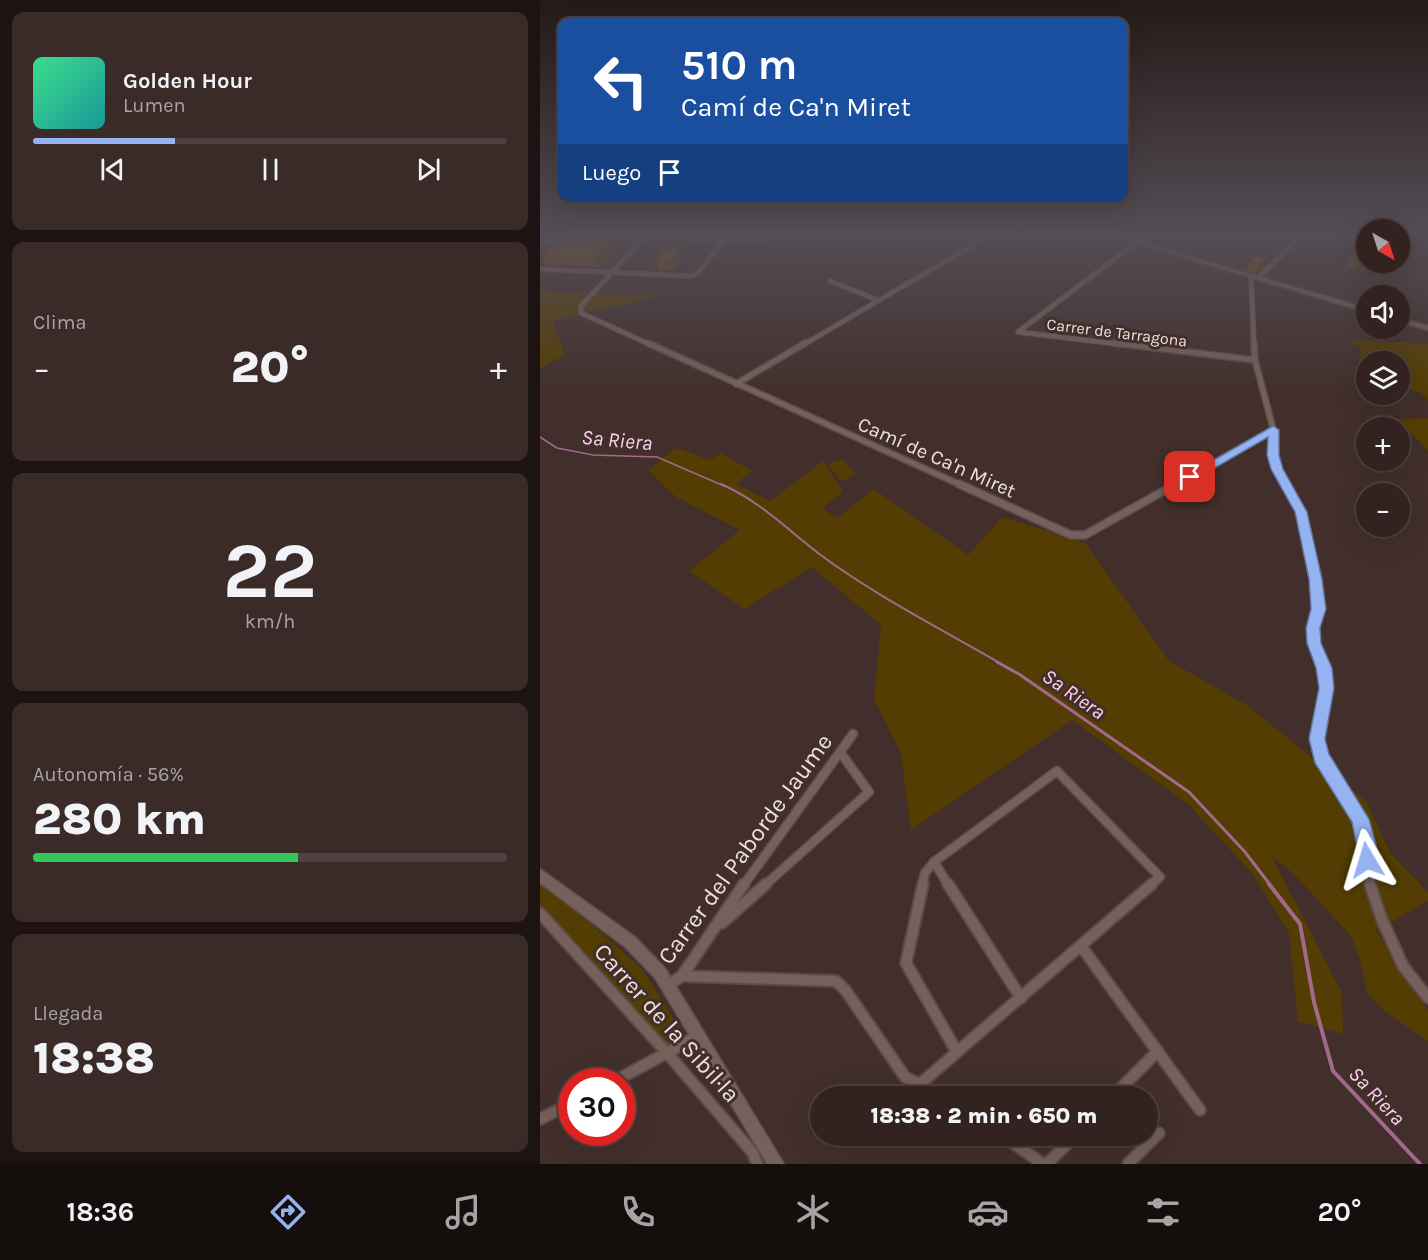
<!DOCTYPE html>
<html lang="es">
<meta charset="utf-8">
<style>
body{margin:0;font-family:Karla,sans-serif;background:#3a2b29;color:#f1f3f6;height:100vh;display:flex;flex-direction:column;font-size:22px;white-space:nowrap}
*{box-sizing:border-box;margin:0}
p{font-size:20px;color:#a8a4a5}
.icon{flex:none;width:33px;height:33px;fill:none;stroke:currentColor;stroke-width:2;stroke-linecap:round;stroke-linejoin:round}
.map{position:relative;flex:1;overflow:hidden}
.details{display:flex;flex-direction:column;gap:12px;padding:12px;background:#1c1312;width:540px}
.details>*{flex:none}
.hud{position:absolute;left:18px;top:18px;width:570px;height:183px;border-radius:12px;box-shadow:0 6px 24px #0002,0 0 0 2px #4d403e;background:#1a4fa0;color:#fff;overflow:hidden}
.needle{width:39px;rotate:141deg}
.buttons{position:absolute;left:816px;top:219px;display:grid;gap:12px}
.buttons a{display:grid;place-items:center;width:54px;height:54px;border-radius:50%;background:#322320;box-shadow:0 6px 24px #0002,0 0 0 2px #4d403e;font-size:30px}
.speed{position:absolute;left:18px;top:1068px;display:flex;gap:12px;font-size:30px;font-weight:700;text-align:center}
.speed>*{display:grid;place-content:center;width:78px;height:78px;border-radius:50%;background:#322320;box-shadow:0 6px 24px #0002,0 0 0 2px #4d403e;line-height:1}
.speed .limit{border:9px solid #d22;background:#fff;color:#111}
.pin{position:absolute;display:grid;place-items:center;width:51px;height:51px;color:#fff;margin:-26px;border-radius:12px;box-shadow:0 3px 9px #0006}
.me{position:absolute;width:66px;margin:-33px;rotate:353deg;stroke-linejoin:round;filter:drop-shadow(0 0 4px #0008)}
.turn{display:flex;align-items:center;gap:21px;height:126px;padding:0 24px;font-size:27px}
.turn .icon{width:78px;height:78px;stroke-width:2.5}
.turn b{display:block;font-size:42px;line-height:51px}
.then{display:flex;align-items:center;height:57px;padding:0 24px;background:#0003;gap:12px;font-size:22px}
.big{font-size:45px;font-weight:800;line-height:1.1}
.details .tile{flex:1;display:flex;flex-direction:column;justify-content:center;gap:9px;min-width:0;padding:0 21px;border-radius:12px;background:#3a2b29}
.details .dial{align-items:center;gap:0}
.dial b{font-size:78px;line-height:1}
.song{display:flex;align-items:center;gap:18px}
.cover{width:72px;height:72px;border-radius:9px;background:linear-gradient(135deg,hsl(150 70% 55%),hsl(180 70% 35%))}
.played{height:6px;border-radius:3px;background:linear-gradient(90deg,#95b2f1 30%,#4d403e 30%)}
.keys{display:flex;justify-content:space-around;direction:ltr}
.heat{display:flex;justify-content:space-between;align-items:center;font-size:33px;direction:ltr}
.charge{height:9px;border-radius:4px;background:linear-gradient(90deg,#34c759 56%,#4d403e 0)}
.trip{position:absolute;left:270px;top:1086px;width:348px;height:60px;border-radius:30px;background:#322320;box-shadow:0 6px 24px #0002,0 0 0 2px #4d403e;font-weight:800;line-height:60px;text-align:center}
.dock{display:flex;height:96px;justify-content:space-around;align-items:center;background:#140e0d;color:#a8a4a5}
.dock .icon{width:42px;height:42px}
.dock .active{color:#95b2f1}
.dock b{font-size:27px;color:#f1f3f6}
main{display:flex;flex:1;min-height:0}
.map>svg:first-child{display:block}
.green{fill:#543d02}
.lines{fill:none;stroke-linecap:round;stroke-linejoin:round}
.stream-far3{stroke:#a2698d;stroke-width:1.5}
.stream-far2{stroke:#a2698d;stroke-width:2}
.stream-far1{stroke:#a2698d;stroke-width:3}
.stream{stroke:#a2698d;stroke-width:4}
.street-far4-casing{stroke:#5b4b48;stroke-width:6}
.street-far3-casing{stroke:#5b4b48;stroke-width:8}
.street-far2-casing{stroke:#5b4b48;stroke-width:10}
.street-far1-casing{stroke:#5b4b48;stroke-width:11}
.street-casing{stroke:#5b4b48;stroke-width:14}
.secondary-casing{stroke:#5b4b48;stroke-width:3}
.street-far4{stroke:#75605b;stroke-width:4.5}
.street-far3{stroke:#75605b;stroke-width:5}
.street-far2{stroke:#75605b;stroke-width:7}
.street-far1{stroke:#75605b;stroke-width:8}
.street{stroke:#75605b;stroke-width:10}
.secondary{fill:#75605b;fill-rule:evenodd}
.wall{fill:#864803}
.shaded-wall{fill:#6d3b02}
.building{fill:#9c5403;stroke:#6d3b02;stroke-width:1.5}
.route{fill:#95b2f1;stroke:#61749d;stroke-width:1.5}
.labels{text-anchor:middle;stroke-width:6;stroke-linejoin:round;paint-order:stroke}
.far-street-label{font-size:16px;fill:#ede0dd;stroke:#422f2b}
.street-label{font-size:20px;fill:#ede0dd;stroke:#422f2b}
.water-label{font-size:21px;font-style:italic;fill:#fdd0ec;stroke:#422f2b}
.near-street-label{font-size:24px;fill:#ede0dd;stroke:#422f2b}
</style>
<main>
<section class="details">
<div class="tile">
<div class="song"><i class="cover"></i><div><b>Golden Hour</b><p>Lumen</p></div></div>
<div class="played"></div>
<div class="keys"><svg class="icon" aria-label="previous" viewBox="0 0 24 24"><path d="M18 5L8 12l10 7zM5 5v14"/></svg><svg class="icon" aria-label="pause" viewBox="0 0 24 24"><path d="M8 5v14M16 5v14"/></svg><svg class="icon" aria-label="next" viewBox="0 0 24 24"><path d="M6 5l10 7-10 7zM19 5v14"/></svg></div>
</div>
<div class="tile"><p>Clima</p>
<div class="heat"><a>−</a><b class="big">20°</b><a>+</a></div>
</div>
<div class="tile dial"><b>22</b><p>km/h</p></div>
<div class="tile"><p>Autonomía · 56%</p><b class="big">280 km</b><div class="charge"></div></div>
<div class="tile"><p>Llegada</p><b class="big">18:38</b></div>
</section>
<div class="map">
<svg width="888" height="1164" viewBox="0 0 888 1164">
<rect width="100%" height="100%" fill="#422f2b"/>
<g class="green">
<path d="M0,291L119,296L12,321L25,355L0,368Z"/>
<path d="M811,339L888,344V401L881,392L860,388V362H826V389L819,356L821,349Z"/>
<path d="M888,418V451L857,419Z"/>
<path d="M136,448L170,460L181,453L212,471L196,484L230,501L283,461L303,491L282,509L297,518L334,489L428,555L463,517L545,543L629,661L708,706L826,801L850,853L888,892V901L836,930L888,1010V1041L846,1012L827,993L820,960L811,936L756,876L731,855L802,993L803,1034L758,1021L749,933L712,873L648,804L532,720L371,830L361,754L334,700L341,625L272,567L205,609L149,571L200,530L136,497L108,470Z"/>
<path d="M303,459L316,475L301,481L288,464Z"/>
<path d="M0,885L43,917L102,969L147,1039L129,1049L0,908Z"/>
</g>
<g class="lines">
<path class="stream-far3" d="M0,437L17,448L53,455L117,457L184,486"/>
<path class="stream-far2" d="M181,484C220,501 249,531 282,556C338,597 401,629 460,663"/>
<path class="stream-far1" d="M457,662L479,674L649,792L705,852L731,886"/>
<path class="stream" d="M729,884L760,924L774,1002L793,1071L880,1164"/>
<g class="street-far4-casing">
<g id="street-far4">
<path d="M3,232L33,235"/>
<path d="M109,232L41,306V313L111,345"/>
<path d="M74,236L222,241L236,232"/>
<path d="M0,246L18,235"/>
<path d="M0,269L151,276L158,273L184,240"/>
<path d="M711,276L714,345"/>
<path d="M718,278L765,232"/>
<path d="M290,281L338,300"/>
<path d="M263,345L455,232"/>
<path d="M586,345L478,332L610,232"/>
</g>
</g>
<g class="street-far3-casing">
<g id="street-far3">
<path d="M108,343L423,486"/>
<path d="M574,343L715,360"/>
<path d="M714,343L715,360L735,436L733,455L737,469L746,486"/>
<path d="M196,384L265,343"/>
<path d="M633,486L733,430"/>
</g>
</g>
<g class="street-far2-casing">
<g id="street-far2">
<path d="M419,484L531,535H545L636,484"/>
<path d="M746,484L761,512L775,579L778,609L773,628L774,643L782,663"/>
</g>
</g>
<g class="street-far1-casing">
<g id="street-far1">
<path d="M782,662C795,694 773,716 778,742C783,771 807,792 820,818C830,840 824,864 831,886"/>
<path d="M394,862L409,886"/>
<path d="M203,886L313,734"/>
<path d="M224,886L329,792L300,752"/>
<path d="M382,886L385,873L394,862L517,771L620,877L610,886"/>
</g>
</g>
<g class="street-casing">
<g id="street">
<path d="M383,884L366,963L417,1052"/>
<path d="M408,884L481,998"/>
<path d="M830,884L842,920L863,966L888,998"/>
<path d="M0,913L128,1054L213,1153L217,1164"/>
<path d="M182,923L226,884"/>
<path d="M541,946L660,1110"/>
<path d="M142,976L296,981L306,991L365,1077L401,1096"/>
<path d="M127,986L142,976L204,884"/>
<path d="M417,1052L612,884"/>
<path d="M73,1082L158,1036"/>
<path d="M379,1085L417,1052"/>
<path d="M573,1096L618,1051"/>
<path d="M0,1119L32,1103"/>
<path d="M463,1136L503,1164"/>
<path d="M507,1164L535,1136"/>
<path d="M588,1164L619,1133"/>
</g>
</g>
<g class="secondary-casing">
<g id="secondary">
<path d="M559,232H566L826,308V312Z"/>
<path d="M860,318L888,326V330L860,322Z"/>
<path d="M0,869L95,937L125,968L244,1164H227L115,978L85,947L0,883Z"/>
</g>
</g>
<use href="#street-far4" class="street-far4"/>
<use href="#street-far3" class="street-far3"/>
<use href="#street-far2" class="street-far2"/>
<use href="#street-far1" class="street-far1"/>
<use href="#street" class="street"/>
<use href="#secondary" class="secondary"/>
</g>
<g class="wall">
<path d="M84,242L59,267L6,265L1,256Z"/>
<path d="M819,246L823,260L815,269L806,267L811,255Z"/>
<path d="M716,256L722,268L716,274L707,271L710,262Z"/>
<path d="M142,259L133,270H119L116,260Z"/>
</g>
<g class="shaded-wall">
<path d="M80,234L84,242L59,267L55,258Z"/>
<path d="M139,250L142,259L133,270L130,261Z"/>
<path d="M826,250L823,260L815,269L820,257Z"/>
<path d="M725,259L722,268L716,274L719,264Z"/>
</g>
<g class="building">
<path d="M27,232L80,234L55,258L1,256Z"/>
<path d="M819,246L826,248V250L820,257L811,255Z"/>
<path d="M126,249L139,250L130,261L116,260Z"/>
<path d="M716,256L725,259L719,264L710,262Z"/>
</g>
<linearGradient id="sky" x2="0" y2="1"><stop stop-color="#241a18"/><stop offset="0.59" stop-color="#544d55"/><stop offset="1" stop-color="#544d55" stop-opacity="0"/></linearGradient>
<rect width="888" height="395" fill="url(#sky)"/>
<path class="route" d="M733,426L739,430V455L743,469L767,512L782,579L786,609L780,628L781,643L792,668L794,688L785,739L789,754L829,819L836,844V860L834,867L827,870L821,867L812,822L775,763L769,739L779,688L776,668L767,643L766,628L771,609L769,579L755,512L731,469L727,455L728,437L654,480H646L644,477Z"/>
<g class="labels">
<g class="far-street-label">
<text transform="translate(577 332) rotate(7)" y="6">Carrer de Tarragona</text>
</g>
<g class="street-label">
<text transform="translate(397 457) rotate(24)" y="7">Camí de Ca'n Miret</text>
</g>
<g class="water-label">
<text transform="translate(77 440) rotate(5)" y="7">Sa Riera</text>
<text transform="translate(534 694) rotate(35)" y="7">Sa Riera</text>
<text transform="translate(837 1096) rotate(47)" y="7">Sa Riera</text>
</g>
<g class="near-street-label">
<text transform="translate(205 849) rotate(-54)" y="8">Carrer del Paborde Jaume</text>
<text transform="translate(127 1023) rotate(48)" y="8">Carrer de la Sibil·la</text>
</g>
</g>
</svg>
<div class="buttons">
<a><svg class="needle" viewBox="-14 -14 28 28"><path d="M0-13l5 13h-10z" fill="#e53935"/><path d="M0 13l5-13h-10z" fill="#a8a4a5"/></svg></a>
<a><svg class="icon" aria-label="sound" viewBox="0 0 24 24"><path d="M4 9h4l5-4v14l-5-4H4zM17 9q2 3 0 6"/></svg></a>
<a><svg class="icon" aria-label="layers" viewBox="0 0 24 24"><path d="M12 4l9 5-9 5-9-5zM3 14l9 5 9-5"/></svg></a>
<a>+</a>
<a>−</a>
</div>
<div class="speed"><div class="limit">30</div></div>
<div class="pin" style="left:650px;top:477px;background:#d93025"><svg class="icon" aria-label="arrive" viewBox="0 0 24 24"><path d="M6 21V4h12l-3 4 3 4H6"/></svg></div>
<svg class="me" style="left:827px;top:860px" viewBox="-20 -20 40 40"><path d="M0-17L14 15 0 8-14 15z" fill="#95b2f1" stroke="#fff" stroke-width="4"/></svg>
<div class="trip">18:38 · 2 min · 650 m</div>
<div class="hud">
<div class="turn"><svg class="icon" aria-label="left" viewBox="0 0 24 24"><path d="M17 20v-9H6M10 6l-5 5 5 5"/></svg><div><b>510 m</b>Camí de Ca'n Miret</div></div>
<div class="then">Luego<svg class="icon" aria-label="arrive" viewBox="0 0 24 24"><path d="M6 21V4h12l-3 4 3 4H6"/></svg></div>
</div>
</div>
</main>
<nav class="dock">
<b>18:36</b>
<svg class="icon active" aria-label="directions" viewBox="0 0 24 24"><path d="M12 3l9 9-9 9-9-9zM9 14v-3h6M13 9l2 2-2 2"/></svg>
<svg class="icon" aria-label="music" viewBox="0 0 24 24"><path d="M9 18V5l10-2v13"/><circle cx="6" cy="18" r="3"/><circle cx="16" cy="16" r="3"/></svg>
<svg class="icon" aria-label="phone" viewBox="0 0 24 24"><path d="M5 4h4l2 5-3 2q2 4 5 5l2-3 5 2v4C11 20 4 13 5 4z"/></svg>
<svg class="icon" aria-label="climate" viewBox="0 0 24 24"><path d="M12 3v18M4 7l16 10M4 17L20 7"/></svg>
<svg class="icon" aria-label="car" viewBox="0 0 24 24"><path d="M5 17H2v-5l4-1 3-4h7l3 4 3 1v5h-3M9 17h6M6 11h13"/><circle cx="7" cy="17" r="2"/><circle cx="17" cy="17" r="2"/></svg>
<svg class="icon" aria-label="filters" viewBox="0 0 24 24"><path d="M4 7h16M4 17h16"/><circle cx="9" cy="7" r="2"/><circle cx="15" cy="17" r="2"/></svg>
<b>20°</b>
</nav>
